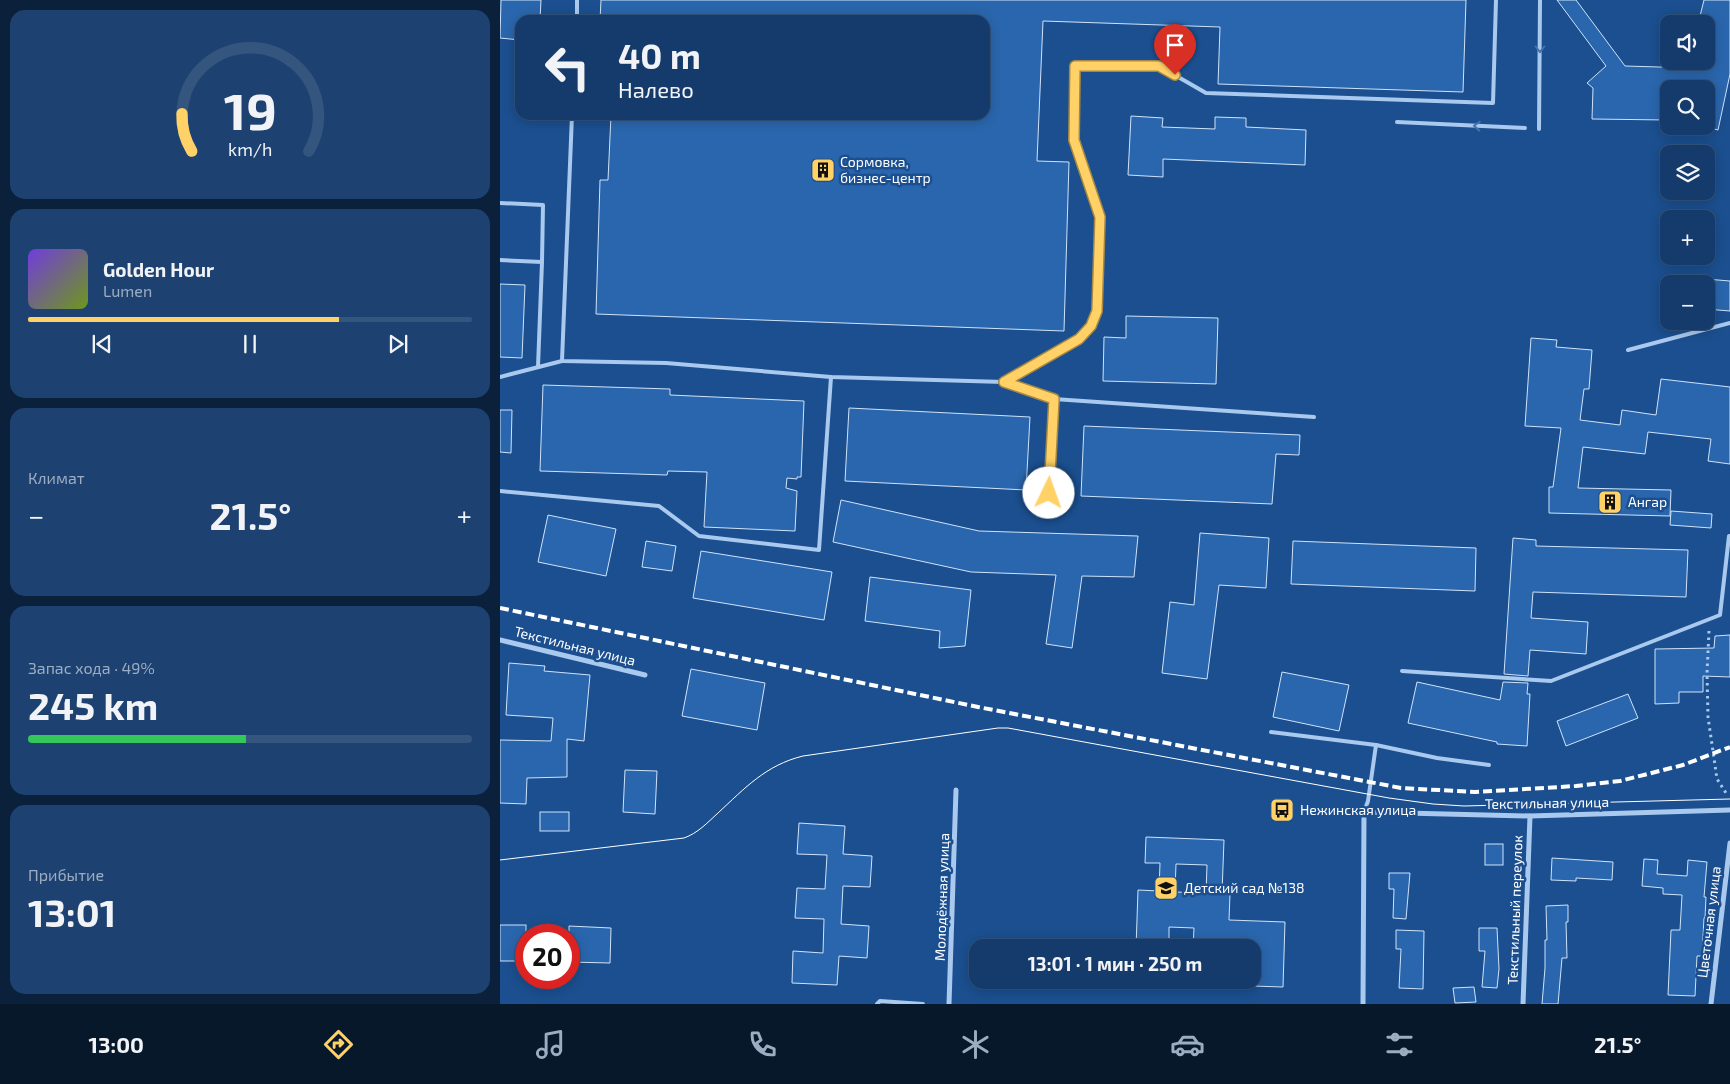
<!DOCTYPE html>
<html lang="ru">
<meta charset="utf-8">
<style>
body{margin:0;font-family:"Exo 2",sans-serif;background:#1d4271;color:#f1f3f6;height:100vh;display:flex;flex-direction:column;font-size:19px;white-space:nowrap}
*{box-sizing:border-box;margin:0}
p{font-size:16px;color:#9dadc1}
.icon{flex:none;width:28px;height:28px;fill:none;stroke:currentColor;stroke-width:2;stroke-linecap:round;stroke-linejoin:round}
.map{position:relative;flex:1;overflow:hidden}
.side{display:flex;flex-direction:column;gap:10px;padding:10px;background:#0b203b;width:500px}
.side>*{flex:none}
.hud{position:absolute;left:15px;top:15px;width:475px;height:105px;border-radius:15px;box-shadow:0 2px 12px #0003,0 0 0 1px #33557e;background:#143b6b;color:#f1f3f6;overflow:hidden}
.tools{position:absolute;left:1160px;top:15px;display:grid;gap:10px}
.tools a{display:grid;place-items:center;width:55px;height:55px;border-radius:10px;background:#143b6b;box-shadow:0 2px 12px #0003,0 0 0 1px #33557e;font-size:25px}
.speed{position:absolute;left:15px;top:924px;display:flex;gap:10px;font-size:25px;font-weight:700;text-align:center}
.speed>*{display:grid;place-content:center;width:65px;height:65px;border-radius:50%;background:#143b6b;box-shadow:0 2px 12px #0003,0 0 0 1px #33557e;line-height:1}
.speed .limit{border:8px solid #d22;background:#fff;color:#111}
.pin{position:absolute;display:grid;place-items:center;width:42px;height:42px;color:#fff;margin:-51px -21px;border-radius:50% 50% 50% 0;rotate:-45deg;box-shadow:0 0 5px #0007}
.pin .icon{rotate:45deg}
.me{position:absolute;width:55px;margin:-28px;rotate:3deg;stroke-linejoin:round;filter:drop-shadow(0 0 4px #0008)}
.turn{display:flex;align-items:center;gap:18px;height:105px;padding:0 20px;font-size:22px}
.turn .icon{width:65px;height:65px;stroke-width:2.5}
.turn b{display:block;font-size:35px;line-height:42px}
.big{font-size:38px;font-weight:700;line-height:1.1}
.side .card{flex:1;display:flex;flex-direction:column;justify-content:center;gap:8px;min-width:0;padding:0 18px;border-radius:15px;background:#1d4271}
.side .dial{align-items:center;gap:0}
.dial svg{height:130px;overflow:visible;fill:none;stroke:#33557e;stroke-width:7;stroke-linecap:round;text-anchor:middle}
.dial text{fill:#f1f3f6;stroke:none}
.song{display:flex;align-items:center;gap:15px}
.cover{width:60px;height:60px;border-radius:8px;background:linear-gradient(135deg,hsl(260 70% 55%),hsl(80 70% 35%))}
.played{height:5px;border-radius:2px;background:linear-gradient(90deg,#ffd166 70%,#33557e 70%)}
.keys{display:flex;justify-content:space-around;direction:ltr}
.heat{display:flex;justify-content:space-between;align-items:center;font-size:28px;direction:ltr}
.charge{height:8px;border-radius:4px;background:linear-gradient(90deg,#34c759 49%,#33557e 0)}
.trip{position:absolute;left:469px;top:939px;width:292px;height:50px;border-radius:15px;background:#143b6b;box-shadow:0 2px 12px #0003,0 0 0 1px #33557e;font-weight:700;line-height:50px;text-align:center}
.tabs{display:flex;height:80px;justify-content:space-around;align-items:center;background:#08182b;color:#9dadc1}
.tabs .icon{width:35px;height:35px}
.tabs .active{color:#ffd166}
.tabs b{font-size:22px;color:#f1f3f6}
main{display:flex;flex:1;min-height:0}
.map>svg:first-child{display:block}
.building{fill:#2a66ad;stroke:#cfe3fa;fill-rule:evenodd}
.lines{fill:none;stroke-linecap:round;stroke-linejoin:round}
.path{stroke:#a9c9ee;stroke-width:3;stroke-dasharray:2.5 4;stroke-linecap:butt}
.service{stroke:#a9c9ee;stroke-width:4}
.minor{stroke:#a9c9ee;stroke-width:5}
.tram{stroke:#fff;stroke-width:1}
.rail{stroke:#fff;stroke-width:4;stroke-dasharray:9 4;stroke-linecap:butt}
.oneway{stroke:#4674ac}
.route-casing{stroke:#a68842;stroke-width:12}
.route{stroke:#ffd166;stroke-width:9}
.labels{text-anchor:middle;stroke-width:5;stroke-linejoin:round;paint-order:stroke}
.poi-label{font-size:14px;fill:#fff;stroke:#1b4f8f;text-anchor:start}
.street-label{font-size:14px;fill:#fff;stroke:#1b4f8f}
</style>
<main>
<section class="side">
<div class="card dial"><svg viewBox="0 0 100 80">
<path d="M14 69A42 42 0 1 1 86 69"/>
<path d="M14 69A42 42 0 0 1 8 46" stroke="#ffd166"/>
<text x="50" y="56" font-size="32" font-weight="700">19</text>
<text x="50" y="72" font-size="11">km/h</text>
</svg></div>
<div class="card">
<div class="song"><i class="cover"></i><div><b>Golden Hour</b><p>Lumen</p></div></div>
<div class="played"></div>
<div class="keys"><svg class="icon" aria-label="previous" viewBox="0 0 24 24"><path d="M18 5L8 12l10 7zM5 5v14"/></svg><svg class="icon" aria-label="pause" viewBox="0 0 24 24"><path d="M8 5v14M16 5v14"/></svg><svg class="icon" aria-label="next" viewBox="0 0 24 24"><path d="M6 5l10 7-10 7zM19 5v14"/></svg></div>
</div>
<div class="card"><p>Климат</p>
<div class="heat"><a>−</a><b class="big">21.5°</b><a>+</a></div>
</div>
<div class="card"><p>Запас хода · 49%</p><b class="big">245 km</b><div class="charge"></div></div>
<div class="card"><p>Прибытие</p><b class="big">13:01</b></div>
</section>
<div class="map">
<svg width="1230" height="1004" viewBox="0 0 1230 1004">
<rect width="100%" height="100%" fill="#1b4f8f"/>
<g class="building">
<path d="M1,0H41L40,20H20V40L0,38Z"/>
<path d="M101,0H966L963,92L718,84L720,27L543,21L537,161L569,162L564,331L96,314L100,180H108L111,115H485V20H100Z"/>
<path d="M1057,0H1076L1125,66L1194,68L1195,61H1206V17L1200,16L1204,0H1230V74L1218,130L1206,127V89H1169L1167,120L1092,119L1093,88L1087,83L1106,66Z"/>
<path d="M631,116L663,118L662,127L715,129V117L746,118V127L806,130L805,165L663,159V177L628,175Z"/>
<path d="M1206,279L1230,281V311L1206,309Z"/>
<path d="M0,284L25,285L22,358L0,357Z"/>
<path d="M626,316L718,318L716,384L603,381L604,337L626,338Z"/>
<path d="M1031,338L1057,340L1056,347L1092,350L1089,389H1084L1080,420L1120,425L1122,410L1156,415L1161,379L1230,387V464L1208,461L1211,439L1148,432L1145,454L1083,447L1078,488L1171,490L1170,516L1049,513V487H1053L1061,428L1025,426Z"/>
<path d="M43,385L170,389V395L304,401L301,477H297V479L287,478L286,488L297,491L295,531L204,527L207,472L168,471L167,475L40,471Z"/>
<path d="M349,408L530,417L526,490L345,481Z"/>
<path d="M0,410H12L11,453L0,452Z"/>
<path d="M584,426L800,435L799,455L776,454L772,504L581,496Z"/>
<path d="M341,500L479,531L638,536L634,577L582,576L572,648L546,644L556,575L471,572L333,542Z"/>
<path d="M1171,511L1212,514L1211,528L1170,525Z"/>
<path d="M48,515L116,529L106,576L38,562Z"/>
<path d="M700,533L769,538L766,588L719,585L707,679L662,673L670,602L694,605Z"/>
<path d="M1013,538L1036,540V546L1188,550L1186,597L1033,592L1031,618L1088,622L1086,654L1030,650L1028,676L1004,674Z"/>
<path d="M146,541L176,546L172,571L142,567Z"/>
<path d="M793,541L976,548L975,591L791,584Z"/>
<path d="M201,551L332,572L324,620L193,598Z"/>
<path d="M370,577L471,590L465,646L439,648L440,631L365,621Z"/>
<path d="M1230,635V677L1203,676V692H1179V703L1155,704V649L1214,648L1215,636Z"/>
<path d="M9,663L45,666L44,671L90,675L84,741L67,739V777L27,778L26,804L0,803V740L51,741L53,718L6,715Z"/>
<path d="M191,669L265,683L257,730L182,716Z"/>
<path d="M782,672L849,685L839,731L773,717Z"/>
<path d="M917,682L1000,700L1003,682L1028,683L1027,694H1030L1027,746L997,744V742L908,723Z"/>
<path d="M1128,694L1138,718L1066,746L1057,721Z"/>
<path d="M125,770L157,771L155,814L123,812Z"/>
<rect x="40" y="812" width="29" height="19"/>
<path d="M299,823L345,826L343,854L372,856L370,887L343,886L341,924L369,926L367,958L339,956L337,985L292,983L293,951L323,953L324,919L295,918L297,888L325,889L327,855L297,854Z"/>
<path d="M646,837L724,840L722,893L730,894L729,920L785,922L783,987L752,986V948H693L694,928L669,927V948H636L638,890L659,891L660,863H645ZM676,864L707,865L706,893L675,892Z"/>
<rect x="985" y="844" width="18" height="21"/>
<path d="M1052,858L1113,862L1112,880L1076,878V881L1051,880Z"/>
<path d="M1144,859L1158,860L1157,874L1187,876L1188,860L1207,862L1204,897H1206L1205,918H1204L1202,956H1197L1195,996L1168,995L1171,930H1180L1182,895L1163,894V888L1142,886Z"/>
<path d="M889,873H910L906,919L893,918L894,889H889Z"/>
<path d="M1068,905V922H1066L1067,958H1062L1058,1004H1042L1045,968V940H1047L1046,906Z"/>
<rect x="0" y="925" width="26" height="36"/>
<path d="M69,926L111,928L110,963L69,962Z"/>
<path d="M979,928H997L999,969L997,988L982,987L985,951H979Z"/>
<path d="M896,930L924,931L923,989L899,988L901,949H896Z"/>
<path d="M974,987L976,1002L955,1003L953,988Z"/>
</g>
<g class="lines">
<path class="path" d="M1209,631L1207,673L1208,717L1217,779L1226,793"/>
<g class="service">
<path d="M77,20V0"/>
<path d="M72,115L62,361L166,363L331,377L504,382L579,339L591,326L597,311L600,217L574,140L575,66H659L706,93L993,103L996,0"/>
<path d="M897,122L1025,128"/>
<path d="M1039,129L1040,0"/>
<path d="M0,203L43,205L42,262"/>
<path d="M0,260L42,262L38,367"/>
<path d="M1128,350L1230,323"/>
<path d="M0,377L62,361"/>
<path d="M504,382L554,399L814,417"/>
<path d="M0,491L159,506L199,536L319,550L331,377"/>
<path d="M549,493L554,399"/>
<path d="M902,671L1051,681L1220,615L1229,536H1230"/>
<path d="M771,732L876,745L937,758L989,765"/>
<path d="M864,812L868,801L876,745"/>
<path d="M377,1004L380,1001L423,1004"/>
</g>
<g class="minor">
<path d="M0,640L145,675"/>
<path d="M449,1004L456,790"/>
<path d="M863,1004L864,812L1030,816L1230,810"/>
<path d="M1023,1004L1030,816"/>
<path d="M1211,1004L1230,843"/>
</g>
<path class="tram" d="M0,860L184,838C198,833 207,823 218,813C245,788 266,765 303,756L498,728H508L889,798L933,804L964,806L1230,799"/>
<path class="rail" d="M0,608L478,707L901,788L975,792L1076,786L1120,781L1183,765L1230,747"/>
</g>
<defs><path id="oneway-chevron" d="M-2-3.5L2.5 0L-2 3.5" fill="none" stroke-width="1.6" stroke-linecap="round" stroke-linejoin="round" transform="scale(1.25)"/></defs>
<g class="oneway">
<use href="#oneway-chevron" transform="translate(1040 49) rotate(90)"/>
<use href="#oneway-chevron" transform="translate(977 126) rotate(-177)"/>
</g>
<g class="lines">
<g class="route-casing">
<path id="route" d="M549,493L554,399L504,382L579,339L591,326L597,311L600,217L574,140L575,66H659L675,75"/>
</g>
<use href="#route" class="route"/>
</g>
<defs>
<g id="building-square" transform="scale(1.25)"><rect x="-9" y="-9" width="18" height="18" rx="4" fill="#ffd166" stroke="#1b4f8f"/><path d="M-4-6H4V6H1V3H-1V6H-4ZM-2.5-4.3h1.7v1.8h-1.7ZM.8-4.3h1.7v1.8H.8ZM-2.5-1h1.7V.8h-1.7ZM.8-1h1.7V.8H.8Z" fill="#111"/></g>
<g id="bus-square" transform="scale(1.25)"><rect x="-9" y="-9" width="18" height="18" rx="4" fill="#ffd166" stroke="#1b4f8f"/><path d="M-5-6H5V4H4V6H2V4H-2V6H-4V4H-5ZM-3.5-4V0h7V-4ZM-3.5 1.2v1.5H-2V1.2ZM2 1.2v1.5H3.5V1.2Z" fill="#111"/></g>
<g id="school-square" transform="scale(1.25)"><rect x="-9" y="-9" width="18" height="18" rx="4" fill="#ffd166" stroke="#1b4f8f"/><path d="M0-5L7-2L0 1L-7-2ZM-4 1L0 2.5L4 1V4Q0 6-4 4Z" fill="#111"/></g>
</defs>
<g fill-rule="evenodd">
<use href="#building-square" x="323" y="170"/>
<use href="#building-square" x="1110" y="502"/>
<use href="#bus-square" x="782" y="810"/>
<use href="#school-square" x="666" y="888"/>
</g>
<g class="labels">
<g class="poi-label">
<text x="340" y="167">Сормовка,<tspan x="340" dy="16">бизнес-центр</tspan></text>
<text x="1128" y="507">Ангар</text>
<text x="800" y="815">Нежинская улица</text>
<text x="684" y="893">Детский сад №138</text>
</g>
<g class="street-label">
<text transform="translate(75 646) rotate(14)" y="5">Текстильная улица</text>
<text transform="translate(1047 803) rotate(-1)" y="5">Текстильная улица</text>
<text transform="translate(442 897) rotate(-88)" y="5">Молодёжная улица</text>
<text transform="translate(1015 910) rotate(-88)" y="5">Текстильный переулок</text>
<text transform="translate(1209 922) rotate(-83)" y="5">Цветочная улица</text>
</g>
</g>
</svg>
<div class="tools">
<a><svg class="icon" aria-label="sound" viewBox="0 0 24 24"><path d="M4 9h4l5-4v14l-5-4H4zM17 9q2 3 0 6"/></svg></a>
<a><svg class="icon" aria-label="search" viewBox="0 0 24 24"><circle cx="10" cy="10" r="6"/><path d="M15 15l6 6"/></svg></a>
<a><svg class="icon" aria-label="layers" viewBox="0 0 24 24"><path d="M12 4l9 5-9 5-9-5zM3 14l9 5 9-5"/></svg></a>
<a>+</a>
<a>−</a>
</div>
<div class="speed"><div class="limit">20</div></div>
<div class="pin" style="left:675px;top:75px;background:#d93025"><svg class="icon" aria-label="arrive" viewBox="0 0 24 24"><path d="M6 21V4h12l-3 4 3 4H6"/></svg></div>
<svg class="me" style="left:549px;top:493px" viewBox="-20 -20 40 40"><circle r="19" fill="#fff"/><path d="M0-13L10 11 0 6-10 11z" fill="#ffd166"/></svg>
<div class="trip">13:01 · 1 мин · 250 m</div>
<div class="hud">
<div class="turn"><svg class="icon" aria-label="left" viewBox="0 0 24 24"><path d="M17 20v-9H6M10 6l-5 5 5 5"/></svg><div><b>40 m</b>Налево</div></div>
</div>
</div>
</main>
<nav class="tabs">
<b>13:00</b>
<svg class="icon active" aria-label="directions" viewBox="0 0 24 24"><path d="M12 3l9 9-9 9-9-9zM9 14v-3h6M13 9l2 2-2 2"/></svg>
<svg class="icon" aria-label="music" viewBox="0 0 24 24"><path d="M9 18V5l10-2v13"/><circle cx="6" cy="18" r="3"/><circle cx="16" cy="16" r="3"/></svg>
<svg class="icon" aria-label="phone" viewBox="0 0 24 24"><path d="M5 4h4l2 5-3 2q2 4 5 5l2-3 5 2v4C11 20 4 13 5 4z"/></svg>
<svg class="icon" aria-label="climate" viewBox="0 0 24 24"><path d="M12 3v18M4 7l16 10M4 17L20 7"/></svg>
<svg class="icon" aria-label="car" viewBox="0 0 24 24"><path d="M5 17H2v-5l4-1 3-4h7l3 4 3 1v5h-3M9 17h6M6 11h13"/><circle cx="7" cy="17" r="2"/><circle cx="17" cy="17" r="2"/></svg>
<svg class="icon" aria-label="filters" viewBox="0 0 24 24"><path d="M4 7h16M4 17h16"/><circle cx="9" cy="7" r="2"/><circle cx="15" cy="17" r="2"/></svg>
<b>21.5°</b>
</nav>
